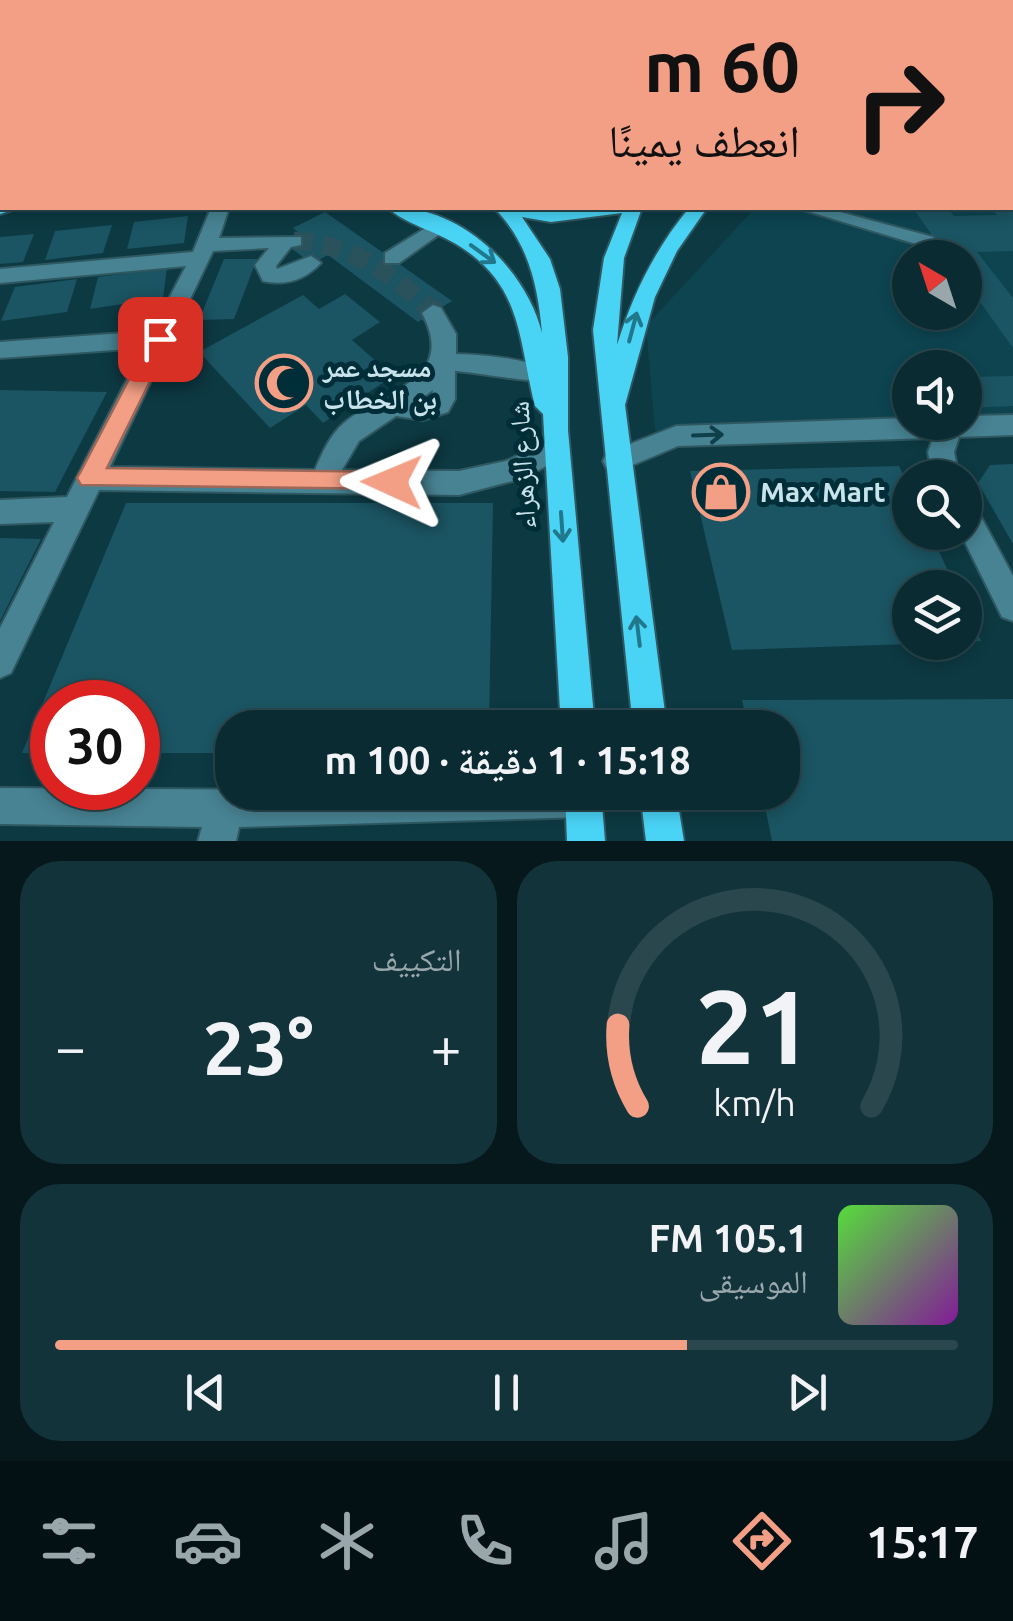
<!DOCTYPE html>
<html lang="ar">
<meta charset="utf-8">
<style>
body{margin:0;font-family:Ubuntu,"Noto Naskh Arabic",sans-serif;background:#13333a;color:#f1f3f6;direction:rtl;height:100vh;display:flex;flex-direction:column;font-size:38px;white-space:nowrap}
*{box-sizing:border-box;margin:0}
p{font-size:32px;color:#99a7ac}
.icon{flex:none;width:55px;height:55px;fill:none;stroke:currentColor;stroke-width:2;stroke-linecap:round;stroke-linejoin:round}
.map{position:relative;height:841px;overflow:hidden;direction:ltr}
.sheet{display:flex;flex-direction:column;gap:20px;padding:20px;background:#06181c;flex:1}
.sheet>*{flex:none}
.top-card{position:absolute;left:0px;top:0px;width:1015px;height:210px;box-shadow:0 5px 15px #0003,0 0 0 2px #2a474d;direction:rtl;background:#f39f86;color:#111;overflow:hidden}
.needle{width:65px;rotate:321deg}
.fabs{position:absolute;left:892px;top:240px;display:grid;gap:20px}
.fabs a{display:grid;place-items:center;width:90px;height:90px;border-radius:50%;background:#0a2b32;box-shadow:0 5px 15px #0003,0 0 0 2px #2a474d;font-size:50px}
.speed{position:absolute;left:30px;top:680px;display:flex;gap:20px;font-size:50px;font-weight:700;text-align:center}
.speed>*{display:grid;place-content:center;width:130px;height:130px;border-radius:50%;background:#0a2b32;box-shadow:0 5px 15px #0003,0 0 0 2px #2a474d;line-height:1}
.speed .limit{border:15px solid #d22;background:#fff;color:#111}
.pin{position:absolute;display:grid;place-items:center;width:85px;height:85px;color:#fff;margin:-42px;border-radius:20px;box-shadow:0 5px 15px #0006}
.me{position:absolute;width:110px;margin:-55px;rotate:271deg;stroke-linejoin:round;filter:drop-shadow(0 0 8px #0008)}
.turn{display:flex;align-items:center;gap:35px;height:210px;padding:0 50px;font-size:45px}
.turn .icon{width:130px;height:130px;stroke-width:2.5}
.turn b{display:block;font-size:70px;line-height:85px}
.big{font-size:75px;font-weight:700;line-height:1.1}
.sheet .tile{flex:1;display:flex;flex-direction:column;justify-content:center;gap:15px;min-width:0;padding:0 35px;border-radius:40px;background:#13333a}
.sheet .dial{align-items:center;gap:0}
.dial svg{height:260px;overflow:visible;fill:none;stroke:#2a474d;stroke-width:7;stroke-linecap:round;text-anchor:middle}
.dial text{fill:#f1f3f6;stroke:none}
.song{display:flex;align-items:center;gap:30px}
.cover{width:120px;height:120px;border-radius:15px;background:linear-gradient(135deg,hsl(110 70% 55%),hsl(290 70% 35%))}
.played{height:10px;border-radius:5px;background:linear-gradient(90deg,#f39f86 70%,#2a474d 70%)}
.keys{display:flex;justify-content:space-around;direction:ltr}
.heat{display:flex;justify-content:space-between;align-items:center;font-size:55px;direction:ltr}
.sheet .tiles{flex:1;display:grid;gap:20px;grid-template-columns:1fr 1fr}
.tile:last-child{grid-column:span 2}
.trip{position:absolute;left:215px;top:710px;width:585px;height:100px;border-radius:40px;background:#0a2b32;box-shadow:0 5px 15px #0003,0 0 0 2px #2a474d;font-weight:700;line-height:100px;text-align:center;direction:rtl}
.tab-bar{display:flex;height:160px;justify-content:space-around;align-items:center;background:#041114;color:#99a7ac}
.tab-bar .icon{width:70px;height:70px}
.tab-bar .selected{color:#f39f86}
.tab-bar b{font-size:45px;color:#f1f3f6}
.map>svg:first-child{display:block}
.built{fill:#0d4450;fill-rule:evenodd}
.building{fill:#1b5462}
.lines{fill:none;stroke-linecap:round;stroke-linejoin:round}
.minor-tunnel-far1{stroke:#29525c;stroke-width:19;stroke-dasharray:19 10;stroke-linecap:butt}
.minor-tunnel{stroke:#29525c;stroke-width:25;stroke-dasharray:25 12;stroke-linecap:butt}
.minor-casing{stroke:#2f5861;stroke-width:4}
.major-casing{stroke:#2f5861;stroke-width:4}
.minor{fill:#488393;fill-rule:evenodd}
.major{fill:#49d3f5;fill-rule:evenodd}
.oneway{stroke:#21788d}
.oneway2{stroke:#0e3f4a}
.route{fill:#f39f86;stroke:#9e6757;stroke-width:2.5}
.labels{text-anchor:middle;stroke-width:10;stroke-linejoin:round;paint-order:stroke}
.poi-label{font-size:28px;font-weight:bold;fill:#c8e3eb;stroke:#002e38;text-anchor:start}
.street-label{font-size:28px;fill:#c8e3eb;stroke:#002e38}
</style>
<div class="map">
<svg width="1013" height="841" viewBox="0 0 1013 841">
<rect width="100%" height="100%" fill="#0d3943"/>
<path class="built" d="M1013,110V417L965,419V368H910V421L655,431L646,326L755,208H1012ZM910,258H965V312H910Z"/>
<g class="building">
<path d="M913,208H947L954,216L997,215L991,208H1013V251L977,252L1013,298V348L965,281V258H948Z"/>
<path d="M325,212L452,301L418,322L328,255L312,264L287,245L303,236L293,228Z"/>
<path d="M188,216L184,243L127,249L134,222Z"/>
<path d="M112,225L103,253L45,260L55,231Z"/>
<path d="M34,234L23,262L0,264V237Z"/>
<path d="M224,259H257L234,319L199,320Z"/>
<path d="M167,268L163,298L90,309L98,277Z"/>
<path d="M77,279L67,312L1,321L15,287Z"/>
<path d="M345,294L380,322L352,340L393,376L323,423L306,405L270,428L199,352L303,295L319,309Z"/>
<path d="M1013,376V406L965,408V377Z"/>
<path d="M0,390L107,392L55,492L0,491Z"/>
<path d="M1013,464V544L978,483L990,465Z"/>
<path d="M899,466L910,490V532H930L956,588H910V644L732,650L690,471Z"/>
<path d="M126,503H493L489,728H232V753H138V702H52V753H22Z"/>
<path d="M0,538L41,539L0,621Z"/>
<path d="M965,607L981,641L965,642Z"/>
<path d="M1013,699V841H772L762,792H782V728H748L742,700Z"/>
</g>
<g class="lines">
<path class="minor-tunnel-far1" d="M294,241C349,243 390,272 429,309"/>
<path class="minor-tunnel" d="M427,307L433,313"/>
<g class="minor-casing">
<g id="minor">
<path d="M172,0H198L199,2H171Z"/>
<rect x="446" y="0" width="12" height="2"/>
<path d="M719,0H731L732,2H720Z"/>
<rect x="0" y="38" width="2" height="8"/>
<rect x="1012" y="58" width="1" height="8"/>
<path d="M2,93V104L0,105V94Z"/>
<path d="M211,208H229L219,238L301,237V245L291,247L276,266L277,269L311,256L321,263C305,280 286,286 263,281L255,265L269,248L213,251L110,467L315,470C322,453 330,435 344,423C385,389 458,381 422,313L433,305L441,308L456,334V354C488,355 517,358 547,368L551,374L547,380C536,384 475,372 455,371V399L448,412L423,420L396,416L359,441L342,470L459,471L506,461L556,438L565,441L569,449L565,457L520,479L459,495L99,490L11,673L0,678V628L54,522L0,524V500L67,497L143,348L0,358V342L152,331L186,266L0,283V269L193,252ZM433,390L431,399L419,400Z"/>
<path d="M797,208H825L933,237L936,241L926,247Z"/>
<path d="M437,221L444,223V231L399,263H385V253Z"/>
<path d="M1013,415V435L959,437L954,452L959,478H933L928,452L933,438L678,446L616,472L607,469L603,461L607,453L676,426L910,418V422H965V416Z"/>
<path d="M965,503L975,506L1013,576V621L1002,617L960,532H965Z"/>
<path d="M0,788L599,792L602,799L597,812L584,817L239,827L236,841H198L202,827L0,824Z"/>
</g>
</g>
<g class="major-casing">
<g id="major">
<rect x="524" y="0" width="12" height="2"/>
<path d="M553,0H565L566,2H554Z"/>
<rect x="1012" y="68" width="1" height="8"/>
<rect x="1012" y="86" width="1" height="10"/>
<path d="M0,202L2,208H18L0,214Z"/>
<path d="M388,208C458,203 526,268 542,333C538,285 528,242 494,208H642L624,258L617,345C633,294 655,249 689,208H707L677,251L655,297L625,405L667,728H633L593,330L604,258L622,213L551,222L522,217L550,259L560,289L568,357V430L595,728H561L543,414L535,406C518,339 523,284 456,244C435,231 405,224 388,208Z"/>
<path d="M565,792H601L605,841H567Z"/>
<path d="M640,792H676L684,841H646Z"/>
</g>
</g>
<use href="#minor" class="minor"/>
<use href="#major" class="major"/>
</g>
<defs><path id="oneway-shaft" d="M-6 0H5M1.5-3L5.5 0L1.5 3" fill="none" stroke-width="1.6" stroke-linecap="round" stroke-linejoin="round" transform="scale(2.5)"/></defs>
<g class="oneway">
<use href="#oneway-shaft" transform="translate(483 254) rotate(36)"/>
<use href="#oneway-shaft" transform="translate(633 327) rotate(-75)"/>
<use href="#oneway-shaft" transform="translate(562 527) rotate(86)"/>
<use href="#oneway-shaft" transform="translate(638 631) rotate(-97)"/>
</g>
<use class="oneway2" href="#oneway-shaft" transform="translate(708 435) rotate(-2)"/>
<path class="route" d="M160,332L171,339L107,468L392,472L404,482L401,489L81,485L77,478L81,471L150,339Z"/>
<defs>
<g id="mosque-ring" transform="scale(2.875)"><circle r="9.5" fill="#002e38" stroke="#f39f86" stroke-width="1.5"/><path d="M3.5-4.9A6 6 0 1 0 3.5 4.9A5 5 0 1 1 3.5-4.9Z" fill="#f39f86"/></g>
<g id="shop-ring" transform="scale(2.875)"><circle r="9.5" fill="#002e38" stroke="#f39f86" stroke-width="1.5"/><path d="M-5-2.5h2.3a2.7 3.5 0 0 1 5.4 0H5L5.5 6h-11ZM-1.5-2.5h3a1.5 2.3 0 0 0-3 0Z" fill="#f39f86"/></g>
</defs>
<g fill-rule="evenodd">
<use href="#mosque-ring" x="284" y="383"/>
<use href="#shop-ring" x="721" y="492"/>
</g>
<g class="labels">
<g class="poi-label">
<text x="323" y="377">مسجد عمر<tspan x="323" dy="32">بن الخطاب</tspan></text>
<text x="760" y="502">Max Mart</text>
</g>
<g class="street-label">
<text transform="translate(522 465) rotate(-93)" y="10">شارع الزهراء</text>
</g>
</g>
</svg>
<div class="fabs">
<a><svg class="needle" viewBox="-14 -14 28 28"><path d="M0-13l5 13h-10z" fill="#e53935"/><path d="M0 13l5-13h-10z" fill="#99a7ac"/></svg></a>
<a><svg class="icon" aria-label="sound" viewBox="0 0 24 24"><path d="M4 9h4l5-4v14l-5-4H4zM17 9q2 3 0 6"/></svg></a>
<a><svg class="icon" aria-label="search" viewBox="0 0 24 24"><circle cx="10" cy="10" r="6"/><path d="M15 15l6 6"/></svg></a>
<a><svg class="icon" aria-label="layers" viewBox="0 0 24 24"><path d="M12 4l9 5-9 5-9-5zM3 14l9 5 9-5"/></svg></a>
</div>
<div class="speed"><div class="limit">30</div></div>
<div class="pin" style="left:160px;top:339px;background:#d93025"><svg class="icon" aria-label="arrive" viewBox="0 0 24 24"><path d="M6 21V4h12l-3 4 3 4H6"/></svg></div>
<svg class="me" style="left:392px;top:482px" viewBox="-20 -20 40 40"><path d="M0-17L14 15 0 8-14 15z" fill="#f39f86" stroke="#fff" stroke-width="4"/></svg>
<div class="trip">15:18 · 1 دقيقة · 100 m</div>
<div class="top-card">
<div class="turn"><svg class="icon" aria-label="right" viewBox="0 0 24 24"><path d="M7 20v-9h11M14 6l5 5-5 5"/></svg><div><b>60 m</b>انعطف يمينًا</div></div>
</div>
</div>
<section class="sheet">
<div class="tiles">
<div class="tile dial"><svg viewBox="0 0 100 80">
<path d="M14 69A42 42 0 1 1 86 69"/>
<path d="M14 69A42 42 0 0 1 8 44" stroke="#f39f86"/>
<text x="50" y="56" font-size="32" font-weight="700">21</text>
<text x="50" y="72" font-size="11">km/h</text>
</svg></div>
<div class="tile"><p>التكييف</p>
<div class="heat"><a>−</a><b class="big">23°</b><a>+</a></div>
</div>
<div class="tile">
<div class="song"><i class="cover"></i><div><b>105.1 FM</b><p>الموسيقى</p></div></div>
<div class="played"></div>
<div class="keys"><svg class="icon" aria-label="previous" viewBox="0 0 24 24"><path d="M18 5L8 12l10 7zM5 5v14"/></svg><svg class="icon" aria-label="pause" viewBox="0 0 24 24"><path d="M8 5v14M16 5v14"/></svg><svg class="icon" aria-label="next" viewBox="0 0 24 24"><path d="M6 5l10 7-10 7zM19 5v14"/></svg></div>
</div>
</div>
</section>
<nav class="tab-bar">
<b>15:17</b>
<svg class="icon selected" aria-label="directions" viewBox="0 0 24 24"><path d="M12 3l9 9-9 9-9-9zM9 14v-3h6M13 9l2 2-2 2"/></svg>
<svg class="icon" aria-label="music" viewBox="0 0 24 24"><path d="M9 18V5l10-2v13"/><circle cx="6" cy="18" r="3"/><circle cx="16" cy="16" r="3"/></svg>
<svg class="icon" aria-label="phone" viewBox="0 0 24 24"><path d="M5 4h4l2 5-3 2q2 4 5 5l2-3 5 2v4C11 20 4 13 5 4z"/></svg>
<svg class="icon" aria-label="climate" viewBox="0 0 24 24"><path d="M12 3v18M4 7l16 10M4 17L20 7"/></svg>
<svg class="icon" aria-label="car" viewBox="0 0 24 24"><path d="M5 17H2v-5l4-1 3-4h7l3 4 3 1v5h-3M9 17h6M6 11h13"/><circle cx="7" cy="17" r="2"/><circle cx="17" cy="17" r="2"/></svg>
<svg class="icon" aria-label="filters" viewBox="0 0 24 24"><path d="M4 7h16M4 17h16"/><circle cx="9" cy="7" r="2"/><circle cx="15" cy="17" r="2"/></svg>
</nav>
